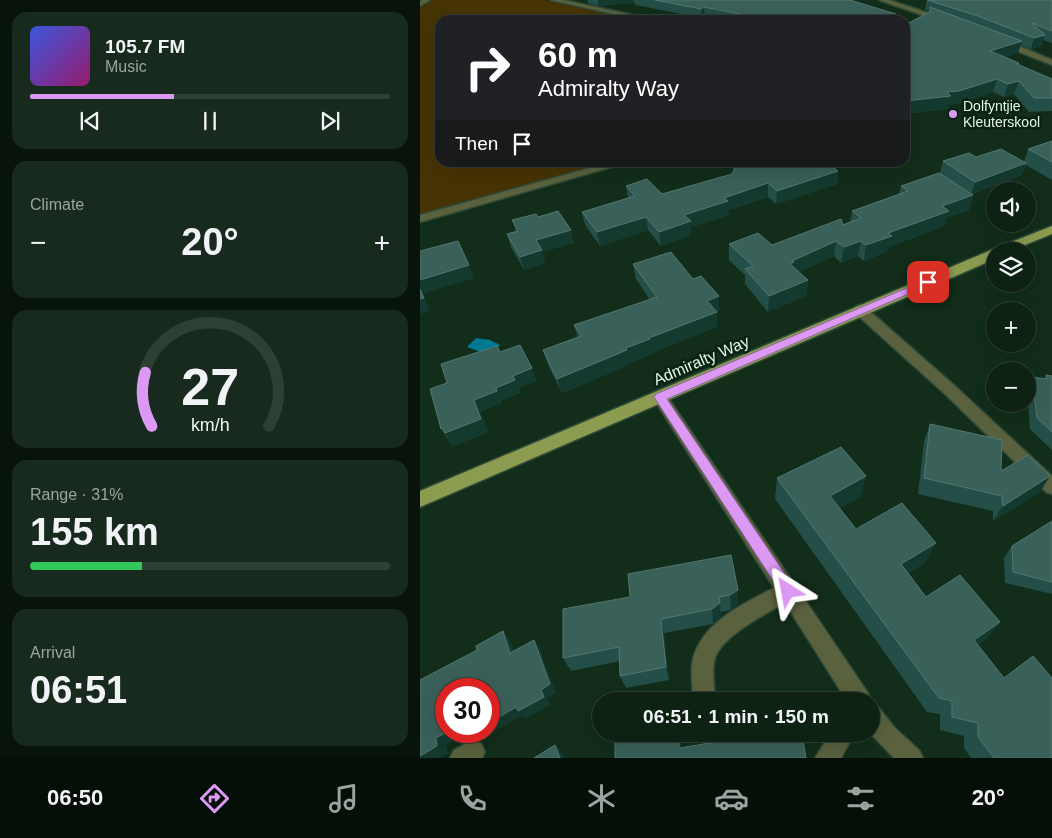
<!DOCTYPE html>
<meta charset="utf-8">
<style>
body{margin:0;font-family:Helvetica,sans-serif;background:#172a1d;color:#f1f3f6;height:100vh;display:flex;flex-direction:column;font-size:19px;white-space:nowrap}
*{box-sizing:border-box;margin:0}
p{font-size:16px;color:#9ba4a0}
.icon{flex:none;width:28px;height:28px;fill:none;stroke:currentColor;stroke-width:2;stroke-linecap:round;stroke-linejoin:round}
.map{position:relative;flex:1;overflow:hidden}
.sheet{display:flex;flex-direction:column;gap:12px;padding:12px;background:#08130b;width:420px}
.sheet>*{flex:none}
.guide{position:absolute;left:15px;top:15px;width:475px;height:152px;border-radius:15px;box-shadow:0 5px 20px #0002,0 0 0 1px #2e3f34;background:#202124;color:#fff;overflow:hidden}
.tools{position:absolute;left:566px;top:182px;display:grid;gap:10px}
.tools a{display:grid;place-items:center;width:50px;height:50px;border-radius:50%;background:#0e2214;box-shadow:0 5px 20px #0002,0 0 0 1px #2e3f34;font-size:25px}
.speed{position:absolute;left:15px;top:678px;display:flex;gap:10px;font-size:25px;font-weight:700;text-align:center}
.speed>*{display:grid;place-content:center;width:65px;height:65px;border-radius:50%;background:#0e2214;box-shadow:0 5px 20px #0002,0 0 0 1px #2e3f34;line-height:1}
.speed .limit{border:8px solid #d22;background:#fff;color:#111}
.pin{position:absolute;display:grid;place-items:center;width:42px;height:42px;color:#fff;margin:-21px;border-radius:10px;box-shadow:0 2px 8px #0006}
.me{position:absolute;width:55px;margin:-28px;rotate:326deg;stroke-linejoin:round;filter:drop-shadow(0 0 4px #0008)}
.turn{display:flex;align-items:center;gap:18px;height:105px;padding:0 20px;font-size:22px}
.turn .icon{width:65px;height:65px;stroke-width:2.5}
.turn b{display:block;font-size:35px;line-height:42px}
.then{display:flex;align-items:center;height:48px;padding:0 20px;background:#0003;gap:10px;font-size:19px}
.big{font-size:38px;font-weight:700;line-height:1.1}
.sheet .widget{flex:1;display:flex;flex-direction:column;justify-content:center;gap:8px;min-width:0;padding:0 18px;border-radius:15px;background:#172a1d}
.sheet .dial{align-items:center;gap:0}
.dial svg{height:130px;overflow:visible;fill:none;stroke:#2e3f34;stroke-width:7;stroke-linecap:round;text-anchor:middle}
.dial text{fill:#f1f3f6;stroke:none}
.song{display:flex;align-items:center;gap:15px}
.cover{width:60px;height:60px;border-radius:8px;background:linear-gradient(135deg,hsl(230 70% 55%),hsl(320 70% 35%))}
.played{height:5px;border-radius:2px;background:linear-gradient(90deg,#dc99f4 40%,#2e3f34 40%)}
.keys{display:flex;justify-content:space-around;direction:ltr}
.heat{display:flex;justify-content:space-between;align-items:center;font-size:28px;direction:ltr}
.charge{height:8px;border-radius:4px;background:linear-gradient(90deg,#34c759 31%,#2e3f34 0)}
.trip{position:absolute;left:172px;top:692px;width:288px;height:50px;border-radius:25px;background:#0e2214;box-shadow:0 5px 20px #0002,0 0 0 1px #2e3f34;font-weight:700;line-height:50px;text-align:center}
.tab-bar{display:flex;height:80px;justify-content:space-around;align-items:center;background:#060e08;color:#9ba4a0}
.tab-bar .icon{width:35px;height:35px}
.tab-bar .active{color:#dc99f4}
.tab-bar b{font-size:22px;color:#f1f3f6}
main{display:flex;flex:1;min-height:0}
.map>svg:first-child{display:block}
.green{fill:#473404}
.water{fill:#007a92}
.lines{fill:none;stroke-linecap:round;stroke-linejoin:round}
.minor-casing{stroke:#2f4937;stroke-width:3}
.major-casing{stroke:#2f4937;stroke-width:3}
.minor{fill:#59613e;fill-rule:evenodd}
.major{fill:#8b9b50;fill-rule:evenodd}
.wall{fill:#244e48}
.shaded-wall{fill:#14392e}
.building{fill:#396059;stroke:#547770}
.route{fill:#dc99f4;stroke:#8f639f}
.poi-dot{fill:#dc99f4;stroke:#082311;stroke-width:2}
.labels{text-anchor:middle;stroke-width:5;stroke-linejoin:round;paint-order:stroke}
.far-poi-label{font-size:14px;fill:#e4f5e8;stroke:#082311;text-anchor:start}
.street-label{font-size:16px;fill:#e4f5e8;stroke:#082311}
</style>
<main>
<section class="sheet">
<div class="widget">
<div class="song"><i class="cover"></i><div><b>105.7 FM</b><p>Music</p></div></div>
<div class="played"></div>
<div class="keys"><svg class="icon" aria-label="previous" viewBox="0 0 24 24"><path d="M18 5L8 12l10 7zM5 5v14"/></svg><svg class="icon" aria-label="pause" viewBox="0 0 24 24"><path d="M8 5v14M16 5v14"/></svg><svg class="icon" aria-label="next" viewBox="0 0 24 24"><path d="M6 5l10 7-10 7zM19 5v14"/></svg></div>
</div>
<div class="widget"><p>Climate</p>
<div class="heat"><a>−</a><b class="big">20°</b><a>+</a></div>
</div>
<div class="widget dial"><svg viewBox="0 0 100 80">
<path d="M14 69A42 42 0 1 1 86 69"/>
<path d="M14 69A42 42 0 0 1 10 36" stroke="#dc99f4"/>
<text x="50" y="56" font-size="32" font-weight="700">27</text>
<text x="50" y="72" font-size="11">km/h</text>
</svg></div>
<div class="widget"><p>Range · 31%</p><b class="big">155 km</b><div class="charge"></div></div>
<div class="widget"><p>Arrival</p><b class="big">06:51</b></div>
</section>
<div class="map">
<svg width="632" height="758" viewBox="0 0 632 758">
<rect width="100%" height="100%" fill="#122d1a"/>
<path class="green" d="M12,0H123L220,20H20V162L186,163L0,214V7Z"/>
<path class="water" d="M56,338L70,340L80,345L71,355H61L58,351L47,347Z"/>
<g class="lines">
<g class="minor-casing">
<g id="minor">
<path d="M2,0H10L0,6V1Z"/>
<path d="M130,0H143L236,20H221Z"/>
<path d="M459,0H469L529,20L522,22Z"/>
<path d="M579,40H585L632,60V65L579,44Z"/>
<path d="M191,162H209L0,222V215Z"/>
<path d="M440,305L445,307L536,387L632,476V494L626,492L526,395L435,313L433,310L435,307Z"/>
<path d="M240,391L245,393L448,693L451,701H427L365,603C345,614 302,636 295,658C291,672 295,688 295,701H273C273,688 270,672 273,659C283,622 323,604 354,588L235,401L232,397L235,393Z"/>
<path d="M451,705L459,708L475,728L499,750L503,758H474L451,734Z"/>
<path d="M410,734H434L421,758H395Z"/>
<path d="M53,740L61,744L65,752L62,758H30L34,750Z"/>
</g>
</g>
<g class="major-casing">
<path id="major" d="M632,226V234L590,251H575V259L0,507V491L576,248Z"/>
</g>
<use href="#minor" class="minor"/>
<use href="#major" class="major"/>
</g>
<g class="wall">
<path d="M167,0H430L474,20H302L285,17L281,18L216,5L214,3L178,6L168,3Z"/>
<path d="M507,0H632V43L623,40L621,46L611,49L600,45L598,53L585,57L599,63V65L632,79V111L609,112L594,94L584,97L573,92L536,104L529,105L528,109L485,114V25L509,12V11L505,10Z"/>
<path d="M632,141V180L606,165L602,175L552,194L553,195L549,210L526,218L524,226L469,247L468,251L444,261L438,256L421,263L414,256L379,272L388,280L386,296L348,312L325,284V275L309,260V244L352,245L430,222L432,211L479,194L481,186L520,173L523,161L556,157L604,162L608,149Z"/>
<path d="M408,163L418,171L417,184L356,204L348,197L309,210V215L271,227V235L241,246L228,230L180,246L165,225L162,212L208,198L206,186L242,194Z"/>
<path d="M118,217L154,243L122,252L125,263L104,270L91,247L87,234L96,231L92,220Z"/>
<path d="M213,264L273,279L299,296V311L297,312V327L232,353V354L209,363V365L142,393L128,365L123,350L158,338L154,325L230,300L216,279Z"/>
<path d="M80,352L112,368L116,381L98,388L100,393L81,400L82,403L60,412L68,432L33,446L30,441H29L21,429L27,383Z"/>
<path d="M626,375L632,376V450L610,429L608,400V386L612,377L624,379Z"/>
<path d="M510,424L581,471L620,492L573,521V511L498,494L504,441Z"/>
<path d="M446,476L440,497L420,508L436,529L506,562L488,573L506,597L580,622L566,639L558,645L632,758H551L544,748V736L520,730V714L507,712L355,499L357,478Z"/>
<path d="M632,521V594L585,583L584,558L592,546Z"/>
<path d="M318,590V605L311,610L301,612V617L293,624L244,633L249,680L206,688L200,676V661L151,671L143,658V609Z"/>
</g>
<g class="shaded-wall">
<path d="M178,0H214V3L178,6Z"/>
<path d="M284,7L285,17L281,18V9Z"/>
<path d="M476,14L474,20H454Z"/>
<path d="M625,35L621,46L611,49L614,38Z"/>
<path d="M602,41L598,53L566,63L570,51Z"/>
<path d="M577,79L573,92L536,104L529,105L528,109L485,114V101L527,92Z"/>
<path d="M599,81L594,94L584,97L588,84Z"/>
<path d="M606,163L602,175L551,194L555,182Z"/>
<path d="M418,171L417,184L356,204L357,191Z"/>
<path d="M348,183V197L309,210V215L271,227V235L241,246L239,232L264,215L304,198Z"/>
<path d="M553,195L549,210L526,218L524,226L469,247L468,251L444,261L446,245L522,206Z"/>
<path d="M226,217L228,230L180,246L177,232Z"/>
<path d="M151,230L154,243L122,252L125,263L104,270L100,257L116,240Z"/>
<path d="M416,241L414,256L373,275L370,264L372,261Z"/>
<path d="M441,241L438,256L421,263L424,247Z"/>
<path d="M49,265L54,278L3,294L10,311L0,314V280Z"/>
<path d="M388,280L386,296L348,312L349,296Z"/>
<path d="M299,296V311L297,312V327L232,353V354L209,363V365L142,393L137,379L229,338L287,301Z"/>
<path d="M112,368L116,381L98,388L100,393L81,400L76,388L93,376Z"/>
<path d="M77,391L82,403L60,412L68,432L33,446L25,433L54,400Z"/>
<path d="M446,476L440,497L406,516L410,496Z"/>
<path d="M630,476L620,492L573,521L583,506Z"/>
<path d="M516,543L506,562L473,583L481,564Z"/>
<path d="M318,590V605L311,610L310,595Z"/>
<path d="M300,603L301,617L293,624L292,609Z"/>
<path d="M241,619L244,633L249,680L246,667Z"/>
<path d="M580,622L566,639L542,656L554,640Z"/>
<path d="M83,631L90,640L98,662L90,653Z"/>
<path d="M114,640L120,649L136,693L127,698L130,705L105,719L102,716L73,732L69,728V723L121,690Z"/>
<path d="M28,731H50L26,745L28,753L19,758H0V756L16,738Z"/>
<path d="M259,734L261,740L262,757L259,748Z"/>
<path d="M135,745L142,752L144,758H140Z"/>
</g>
<g class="building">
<path d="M235,0H430L476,14L454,20H339L330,16L284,7L281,9Z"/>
<path d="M507,0H632V31L612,23L625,35L614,38L558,16Z"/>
<path d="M510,7L602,41L570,51L599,63L597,64L632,79V98H614L599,81L588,84L577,79L539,91L527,92L531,96L485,101V25L511,11Z"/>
<path d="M632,141V162L608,149Z"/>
<path d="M581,149L606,163L555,182L523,161L549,153L556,157Z"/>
<path d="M317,162H407L418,171L357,191L348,183L304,198L308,201L264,215L271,221L239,232L226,217L177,232L162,212L215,196L206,186L227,179L242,194L312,174Z"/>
<path d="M519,173L553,195L522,206L529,211L468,233L472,236L446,245L441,241L424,247L416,241L372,261L374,262L370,264L388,280L349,296L325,269L333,266L309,244L338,233L352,245L421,219L423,225L441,218L432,211L488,191L481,186Z"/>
<path d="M138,211L151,230L116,240L122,250L100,257L87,234L98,231L92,220L116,214L118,217Z"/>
<path d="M38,241L49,265L0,280V251Z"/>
<path d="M251,252L273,279L281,276L299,296L287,301L297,312L229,338L230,339L206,348L207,350L137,379L123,350L161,336L154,325L237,297L213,264Z"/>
<path d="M0,289L4,298L0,299Z"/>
<path d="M100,345L112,368L93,376L95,380L76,388L77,391L54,400L61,419L25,433L23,428L21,429L10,389L27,383L21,364L77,346L80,352Z"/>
<path d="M626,375L632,376V432L617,418L612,377L627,379Z"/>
<path d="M510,424L582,440L581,471L608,455L630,476L583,506L582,496L504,478Z"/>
<path d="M421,447L446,476L410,496L436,529L482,503L516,543L481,564L506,597L540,575L580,622L554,640L584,678L613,656L632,678V758H574L558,737V723L532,717V701L519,698L357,478Z"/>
<path d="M632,521V582L593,572L592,546Z"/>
<path d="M311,555L318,590L310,595L299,597L300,603L292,609L241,619L246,667L200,676L199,647L143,658V609L210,597L208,574Z"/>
<path d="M83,631L90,653L114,640L130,684L121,690L124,697L98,711L96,707L69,723V689H26V731H28L16,738L17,746L0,756V680L57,650L56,646Z"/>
<path d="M229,734H259V748L327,737L326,734H382L386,758H195V739Z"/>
<path d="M135,745L140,758H114Z"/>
</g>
<path class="route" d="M508,279L513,282L511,284L247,399L373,586L376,591L373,596L368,599L363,596L234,397L236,394Z"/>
<circle class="poi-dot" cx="533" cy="114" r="5"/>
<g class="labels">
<g class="far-poi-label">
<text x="543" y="111">Dolfyntjie<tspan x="543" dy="16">Kleuterskool</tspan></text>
</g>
<g class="street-label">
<text transform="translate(281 360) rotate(-23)" y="6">Admiralty Way</text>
</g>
</g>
</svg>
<div class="tools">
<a><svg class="icon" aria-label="sound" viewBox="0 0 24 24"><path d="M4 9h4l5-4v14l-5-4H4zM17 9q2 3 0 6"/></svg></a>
<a><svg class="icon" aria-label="layers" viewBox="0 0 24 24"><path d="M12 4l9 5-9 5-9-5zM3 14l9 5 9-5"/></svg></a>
<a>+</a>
<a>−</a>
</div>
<div class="speed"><div class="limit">30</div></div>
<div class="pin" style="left:508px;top:282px;background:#d93025"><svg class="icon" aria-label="arrive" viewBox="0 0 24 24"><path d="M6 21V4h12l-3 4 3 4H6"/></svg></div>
<svg class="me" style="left:368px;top:591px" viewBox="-20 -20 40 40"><path d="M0-17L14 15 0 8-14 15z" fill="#dc99f4" stroke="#fff" stroke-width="4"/></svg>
<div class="trip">06:51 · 1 min · 150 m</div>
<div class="guide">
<div class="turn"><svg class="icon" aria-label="right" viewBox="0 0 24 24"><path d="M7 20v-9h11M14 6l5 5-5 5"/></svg><div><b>60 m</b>Admiralty Way</div></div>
<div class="then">Then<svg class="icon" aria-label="arrive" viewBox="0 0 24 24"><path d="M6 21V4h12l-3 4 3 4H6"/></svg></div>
</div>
</div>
</main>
<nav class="tab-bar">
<b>06:50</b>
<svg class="icon active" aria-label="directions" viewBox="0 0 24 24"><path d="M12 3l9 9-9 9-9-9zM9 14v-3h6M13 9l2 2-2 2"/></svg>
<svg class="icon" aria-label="music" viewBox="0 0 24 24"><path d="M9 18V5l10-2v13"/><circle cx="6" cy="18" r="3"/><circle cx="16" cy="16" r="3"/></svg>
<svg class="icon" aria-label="phone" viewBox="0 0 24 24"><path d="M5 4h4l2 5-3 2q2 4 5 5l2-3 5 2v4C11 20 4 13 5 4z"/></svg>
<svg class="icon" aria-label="climate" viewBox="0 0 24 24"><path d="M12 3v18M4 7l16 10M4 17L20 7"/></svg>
<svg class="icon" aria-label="car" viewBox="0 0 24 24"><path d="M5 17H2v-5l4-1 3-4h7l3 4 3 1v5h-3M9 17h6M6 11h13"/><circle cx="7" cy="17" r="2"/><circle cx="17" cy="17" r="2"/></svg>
<svg class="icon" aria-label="filters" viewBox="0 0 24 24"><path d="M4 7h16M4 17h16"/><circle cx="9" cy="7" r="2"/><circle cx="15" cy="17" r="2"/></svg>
<b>20°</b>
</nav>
